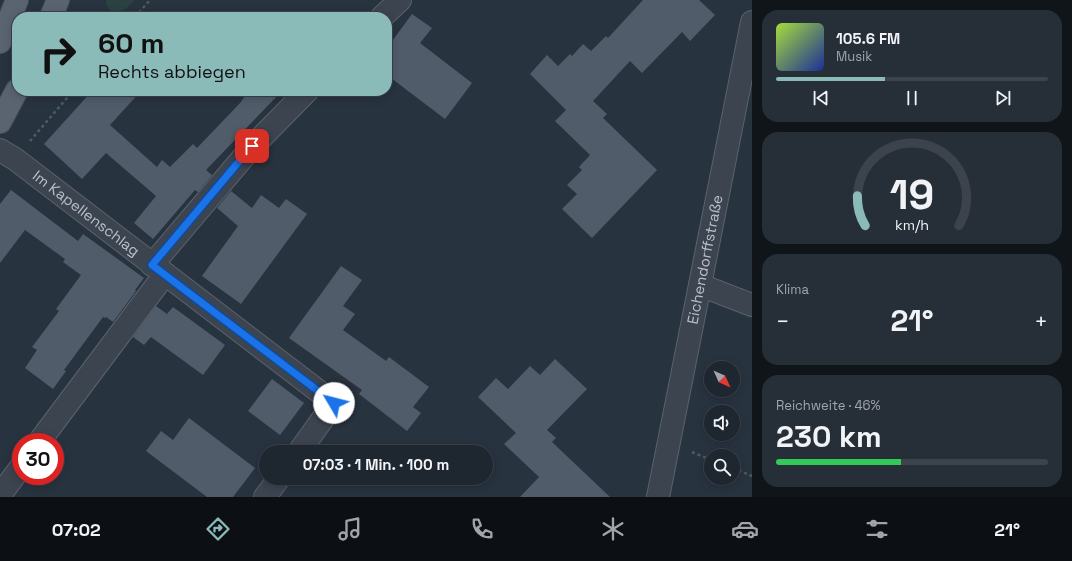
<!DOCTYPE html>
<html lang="de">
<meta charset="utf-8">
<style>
body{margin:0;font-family:"Space Grotesk",sans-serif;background:#262e38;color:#f1f3f6;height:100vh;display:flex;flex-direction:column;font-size:15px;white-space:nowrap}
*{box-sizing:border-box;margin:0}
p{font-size:13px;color:#a1a5ab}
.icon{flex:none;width:22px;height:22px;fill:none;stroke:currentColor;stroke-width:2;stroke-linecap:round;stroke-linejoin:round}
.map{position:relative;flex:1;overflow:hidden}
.drawer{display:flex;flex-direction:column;gap:10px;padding:10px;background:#10151a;width:320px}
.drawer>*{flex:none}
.top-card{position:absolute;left:12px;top:12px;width:380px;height:84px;border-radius:16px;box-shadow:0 2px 10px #0003,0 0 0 1px #3c434c;background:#8bbbb9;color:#111;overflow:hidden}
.needle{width:26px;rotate:135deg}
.fabs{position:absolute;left:704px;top:361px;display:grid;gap:8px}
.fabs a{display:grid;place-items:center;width:36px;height:36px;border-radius:50%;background:#1e2630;box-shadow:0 2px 10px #0003,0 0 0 1px #3c434c;font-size:20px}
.speed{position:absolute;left:12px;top:433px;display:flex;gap:8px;font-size:20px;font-weight:700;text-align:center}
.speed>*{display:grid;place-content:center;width:52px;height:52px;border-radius:50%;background:#1e2630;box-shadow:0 2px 10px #0003,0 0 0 1px #3c434c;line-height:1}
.speed .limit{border:6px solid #d22;background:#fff;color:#111}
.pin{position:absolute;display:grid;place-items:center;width:34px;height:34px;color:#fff;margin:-17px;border-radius:8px;box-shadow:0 2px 6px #0006}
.me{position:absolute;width:44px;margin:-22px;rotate:307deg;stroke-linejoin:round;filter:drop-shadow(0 0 3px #0008)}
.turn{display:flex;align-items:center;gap:14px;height:84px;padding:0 20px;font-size:18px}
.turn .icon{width:52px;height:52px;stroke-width:2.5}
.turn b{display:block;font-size:28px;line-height:34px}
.big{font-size:30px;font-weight:800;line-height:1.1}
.drawer .card{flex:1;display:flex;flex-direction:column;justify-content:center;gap:6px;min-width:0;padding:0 14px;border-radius:16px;background:#262e38}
.drawer .dial{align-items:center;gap:0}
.dial svg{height:104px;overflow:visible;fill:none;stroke:#3c434c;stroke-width:7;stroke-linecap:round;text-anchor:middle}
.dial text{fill:#f1f3f6;stroke:none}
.song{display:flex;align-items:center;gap:12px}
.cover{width:48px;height:48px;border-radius:6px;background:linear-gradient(135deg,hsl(80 70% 55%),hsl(230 70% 35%))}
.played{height:4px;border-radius:2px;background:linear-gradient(90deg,#8bbbb9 40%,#3c434c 40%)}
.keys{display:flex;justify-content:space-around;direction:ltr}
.heat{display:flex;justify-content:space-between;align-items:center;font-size:22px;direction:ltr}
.charge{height:6px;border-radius:3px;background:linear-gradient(90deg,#34c759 46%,#3c434c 0)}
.trip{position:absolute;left:259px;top:445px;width:234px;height:40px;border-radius:20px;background:#1e2630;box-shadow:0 2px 10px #0003,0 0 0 1px #3c434c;font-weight:800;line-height:40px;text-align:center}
.tabs{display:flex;height:64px;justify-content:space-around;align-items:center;background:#0c0f13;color:#a1a5ab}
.tabs .icon{width:28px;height:28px}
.tabs .on{color:#8bbbb9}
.tabs b{font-size:18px;color:#f1f3f6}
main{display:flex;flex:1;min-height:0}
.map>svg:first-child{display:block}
.green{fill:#2b4142}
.building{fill:#515c6b}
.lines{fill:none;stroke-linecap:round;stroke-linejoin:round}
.minor-casing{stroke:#5a626d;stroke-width:24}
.major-casing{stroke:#48505c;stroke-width:24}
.path{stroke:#4a5d60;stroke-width:2.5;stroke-dasharray:3 3;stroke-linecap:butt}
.minor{stroke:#3c4450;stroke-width:22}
.major{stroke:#5a6470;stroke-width:22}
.route-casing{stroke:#114b97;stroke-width:10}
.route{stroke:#1a73e8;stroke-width:7}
.labels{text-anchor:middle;stroke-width:4;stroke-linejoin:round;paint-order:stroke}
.street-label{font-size:15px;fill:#b8c0ca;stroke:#202935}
</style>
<main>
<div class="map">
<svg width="752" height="497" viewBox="0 0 752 497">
<rect width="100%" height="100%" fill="#283340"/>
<path class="green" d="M106,0H135C128,7 118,18 109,9C106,6 106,4 106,0Z"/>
<g class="building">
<path d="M643,0H699L715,15L690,41L682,32L642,73L630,61L593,101L607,114L603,118L657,170L592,238L562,209L577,194L567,185L582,170L579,167L590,155L555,121L566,110L530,74L547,55L558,66L570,54L572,56L583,44L591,51L606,36L608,38Z"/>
<path d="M412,14L432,28L420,43L472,83L445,119L387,75V48Z"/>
<path d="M92,91H141L110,125L157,167L162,160L170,167L193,144L197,148L241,102L248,91H282L206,170L212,175L198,192L195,190L153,239L134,223L156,196L106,153L82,179L44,144Z"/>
<path d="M11,190L78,241L83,234L144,278L135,290L136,291L113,322L106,317L105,318L103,317L64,370L66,371L53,389L25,368L37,350L32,347L59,311L56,309L81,275L63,262L65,259L25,230L0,263V204Z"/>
<path d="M231,191L252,208L261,195L279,208L286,199L307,214L241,304L202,276L238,226L217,208Z"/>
<path d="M341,266L362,280L343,306L355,314L343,330L386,361L389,357L429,387L413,407L421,413L407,431L359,394L362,390L289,338Z"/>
<path d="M156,306L167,314L173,307L225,345L203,375L151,337L144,345L133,337Z"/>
<path d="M555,359L587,389L547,430L556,438L552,442L610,497H520L539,477L504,444L516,433L478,397L496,378L508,389L530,366L540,375Z"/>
<path d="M272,379L304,403L280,435L248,411Z"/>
<path d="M189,418L255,468L233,497H207L146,451L161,431L173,440Z"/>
</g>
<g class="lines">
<g class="minor-casing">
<g id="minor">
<path d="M382,17L400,0"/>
<path id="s1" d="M0,150L15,159L334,403L299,452"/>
<path d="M152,265L252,147L307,91"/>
<path d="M700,285L752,305"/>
<path d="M39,442L165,274"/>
<path d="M0,495L21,467"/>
<path d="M265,497L279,478"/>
<path id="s2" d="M658,497L752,22"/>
</g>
</g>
<g class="major-casing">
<g id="major">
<path d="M51,17L58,0"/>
<path d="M0,42L17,0"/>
<path d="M0,122L17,90"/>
</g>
</g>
<g class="path">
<path d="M135,17L150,0"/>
<path d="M30,141L73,91"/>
<path d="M692,452L711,460"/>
<path d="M733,468L752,476"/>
</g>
<use href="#minor" class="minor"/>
<use href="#major" class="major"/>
</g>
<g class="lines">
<g class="route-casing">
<path id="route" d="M252,146L152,265L334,403"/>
</g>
<use href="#route" class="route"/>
</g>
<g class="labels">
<g class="street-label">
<text dy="5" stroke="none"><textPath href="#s1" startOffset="107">Im Kapellenschlag</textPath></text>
<text dy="5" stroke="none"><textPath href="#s2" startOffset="242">Eichendorffstraße</textPath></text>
</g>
</g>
</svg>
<div class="fabs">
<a><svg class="needle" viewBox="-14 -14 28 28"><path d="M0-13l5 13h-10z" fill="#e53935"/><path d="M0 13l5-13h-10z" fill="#a1a5ab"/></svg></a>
<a><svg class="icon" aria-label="sound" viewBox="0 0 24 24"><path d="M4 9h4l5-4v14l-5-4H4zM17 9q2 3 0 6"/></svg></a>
<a><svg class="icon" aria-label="search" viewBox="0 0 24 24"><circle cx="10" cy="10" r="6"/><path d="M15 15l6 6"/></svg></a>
</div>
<div class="speed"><div class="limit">30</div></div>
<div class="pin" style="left:252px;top:146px;background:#d93025"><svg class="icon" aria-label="arrive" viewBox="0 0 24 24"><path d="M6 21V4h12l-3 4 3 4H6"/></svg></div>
<svg class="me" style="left:334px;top:403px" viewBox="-20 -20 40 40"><circle r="19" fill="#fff"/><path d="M0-13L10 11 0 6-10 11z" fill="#1a73e8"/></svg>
<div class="trip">07:03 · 1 Min. · 100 m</div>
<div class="top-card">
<div class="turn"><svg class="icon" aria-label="right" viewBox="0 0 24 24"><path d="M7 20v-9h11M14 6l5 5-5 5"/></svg><div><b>60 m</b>Rechts abbiegen</div></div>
</div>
</div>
<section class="drawer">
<div class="card">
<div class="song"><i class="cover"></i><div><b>105.6 FM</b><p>Musik</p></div></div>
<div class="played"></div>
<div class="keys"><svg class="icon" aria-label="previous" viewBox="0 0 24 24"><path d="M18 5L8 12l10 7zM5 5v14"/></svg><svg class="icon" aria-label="pause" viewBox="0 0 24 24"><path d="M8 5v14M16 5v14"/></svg><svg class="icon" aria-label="next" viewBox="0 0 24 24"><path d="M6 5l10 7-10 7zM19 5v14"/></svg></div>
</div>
<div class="card dial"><svg viewBox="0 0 100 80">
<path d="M14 69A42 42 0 1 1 86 69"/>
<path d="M14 69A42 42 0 0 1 8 46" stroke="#8bbbb9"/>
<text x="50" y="56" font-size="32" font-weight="700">19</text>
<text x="50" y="72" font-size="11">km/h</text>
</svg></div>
<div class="card"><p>Klima</p>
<div class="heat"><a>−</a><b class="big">21°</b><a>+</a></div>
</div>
<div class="card"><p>Reichweite · 46%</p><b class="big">230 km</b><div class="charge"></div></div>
</section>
</main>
<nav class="tabs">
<b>07:02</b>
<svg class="icon on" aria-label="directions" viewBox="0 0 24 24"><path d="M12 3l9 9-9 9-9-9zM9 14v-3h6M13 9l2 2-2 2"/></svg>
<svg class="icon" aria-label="music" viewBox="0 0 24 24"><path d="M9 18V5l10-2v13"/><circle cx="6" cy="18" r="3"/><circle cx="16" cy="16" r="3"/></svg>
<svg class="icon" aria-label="phone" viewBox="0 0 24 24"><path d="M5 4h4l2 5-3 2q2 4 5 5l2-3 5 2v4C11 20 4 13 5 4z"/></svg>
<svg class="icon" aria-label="climate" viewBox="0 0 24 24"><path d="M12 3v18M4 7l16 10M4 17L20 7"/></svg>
<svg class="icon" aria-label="car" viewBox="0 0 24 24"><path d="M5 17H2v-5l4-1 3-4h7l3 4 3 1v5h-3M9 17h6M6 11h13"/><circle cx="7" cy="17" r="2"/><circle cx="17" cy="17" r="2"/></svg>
<svg class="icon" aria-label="filters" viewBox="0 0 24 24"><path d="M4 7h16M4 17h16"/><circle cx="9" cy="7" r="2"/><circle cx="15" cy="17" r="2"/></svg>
<b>21°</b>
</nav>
